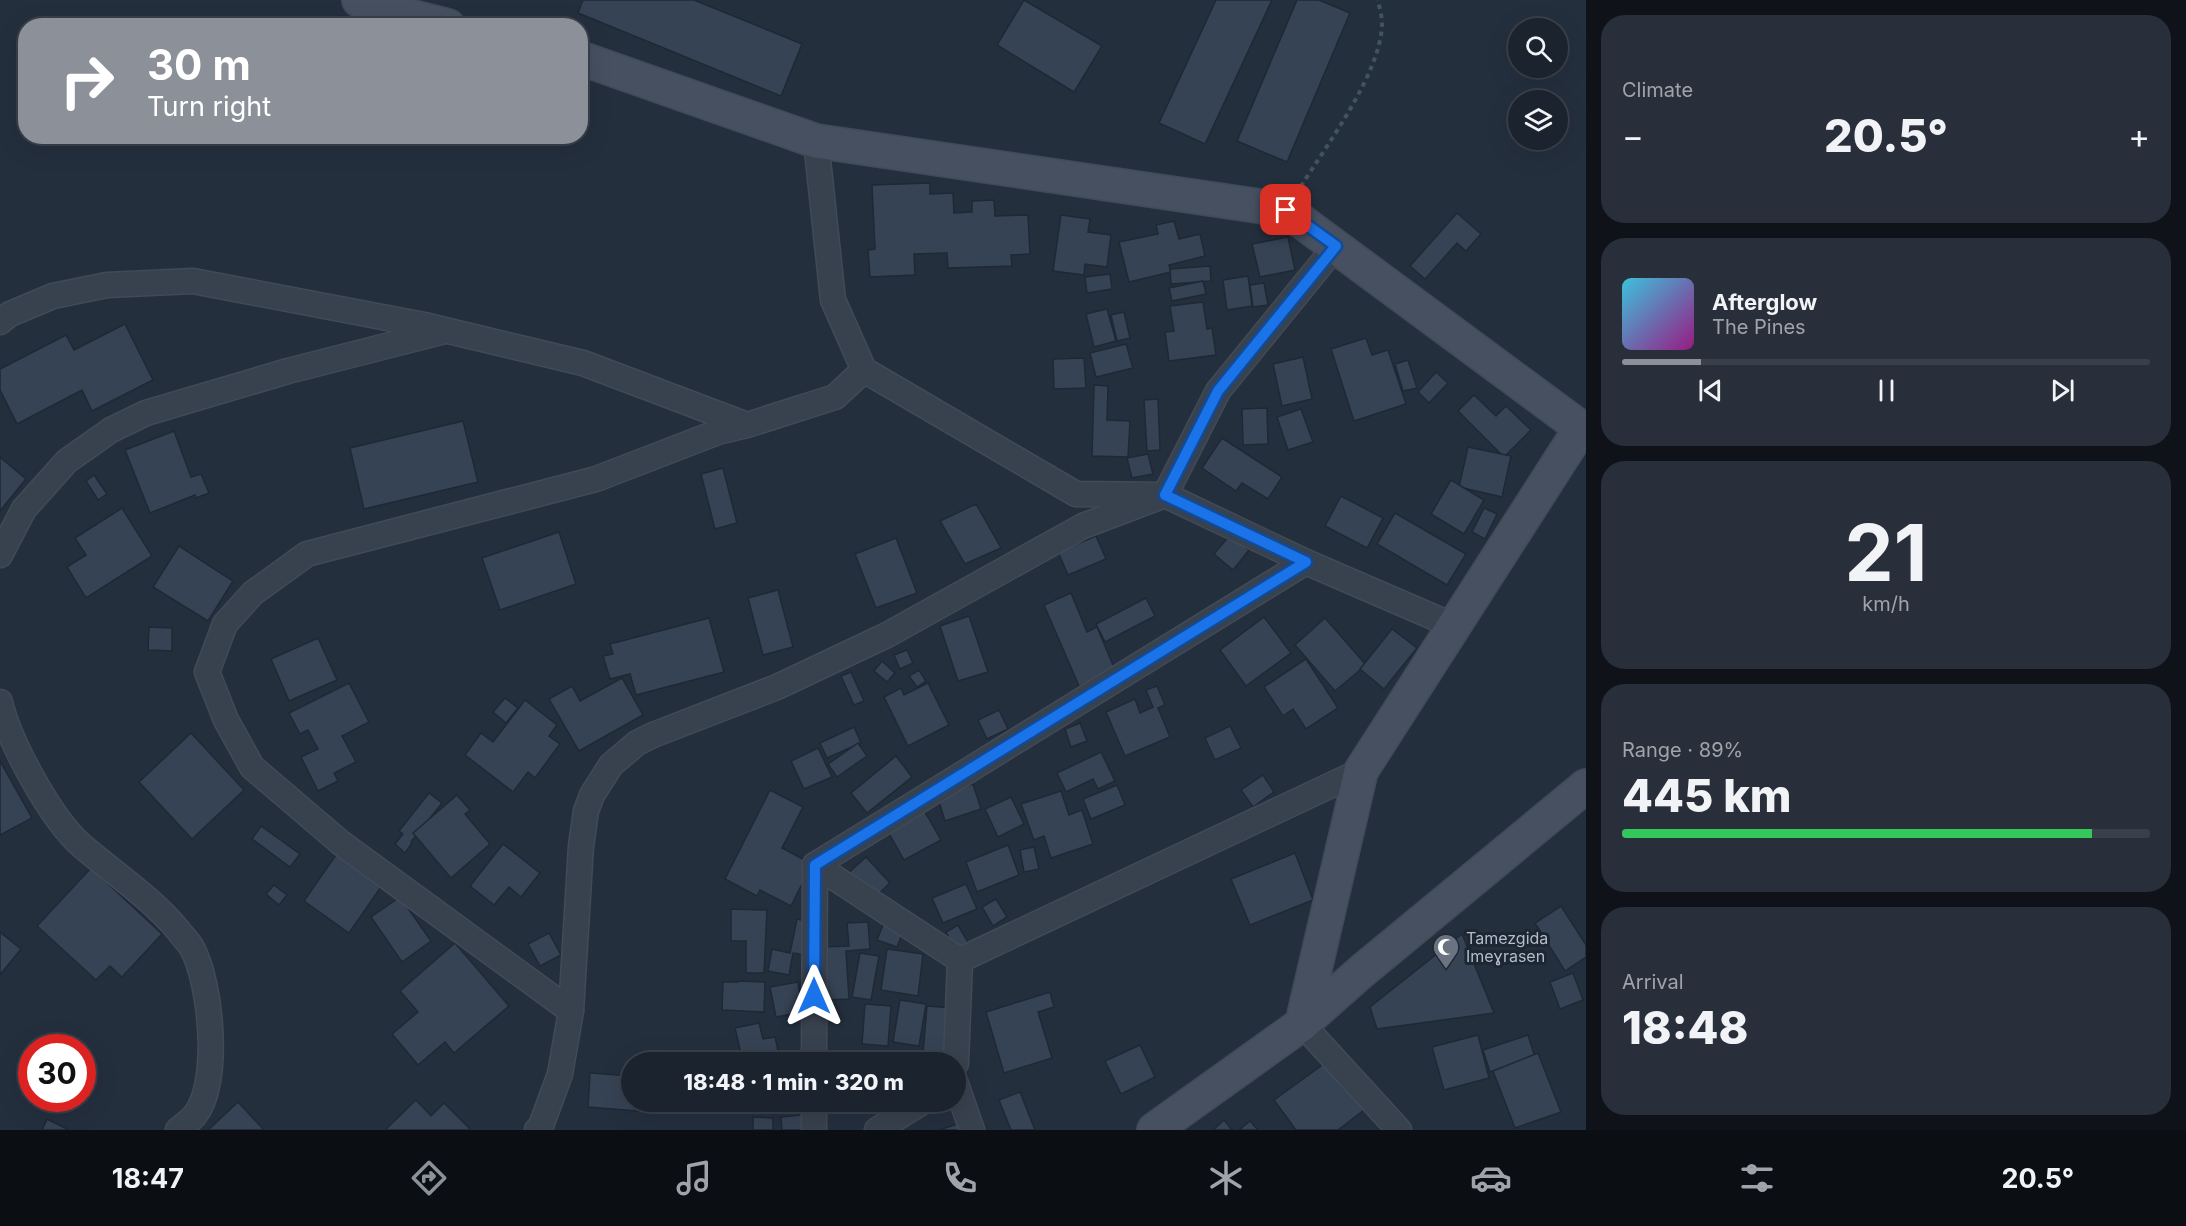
<!DOCTYPE html>
<meta charset="utf-8">
<style>
body{margin:0;font-family:Inter,sans-serif;background:#282f3a;color:#f1f3f6;height:100vh;display:flex;flex-direction:column;font-size:22px;white-space:nowrap}
*{box-sizing:border-box;margin:0}
p{font-size:20px;color:#a0a4aa}
.icon{flex:none;width:33px;height:33px;fill:none;stroke:currentColor;stroke-width:2;stroke-linecap:round;stroke-linejoin:round}
.map{position:relative;flex:1;overflow:hidden}
.details{display:flex;flex-direction:column;gap:15px;padding:15px;background:#0f1319;width:600px}
.details>*{flex:none}
.banner{position:absolute;left:18px;top:18px;width:570px;height:126px;border-radius:24px;box-shadow:0 6px 24px #0002,0 0 0 2px #39404a;background:#8c9099;color:#fff;overflow:hidden}
.controls{position:absolute;left:1508px;top:18px;display:grid;gap:12px}
.controls a{display:grid;place-items:center;width:60px;height:60px;border-radius:50%;background:#1b232e;box-shadow:0 6px 24px #0002,0 0 0 2px #39404a;font-size:30px}
.speed{position:absolute;left:18px;top:1034px;display:flex;gap:12px;font-size:30px;font-weight:700;text-align:center}
.speed>*{display:grid;place-content:center;width:78px;height:78px;border-radius:50%;background:#1b232e;box-shadow:0 6px 24px #0002,0 0 0 2px #39404a;line-height:1}
.speed .limit{border:9px solid #d22;background:#fff;color:#111}
.pin{position:absolute;display:grid;place-items:center;width:51px;height:51px;color:#fff;margin:-26px;border-radius:12px;box-shadow:0 3px 9px #0006}
.me{position:absolute;width:66px;margin:-33px;rotate:0deg;stroke-linejoin:round;filter:drop-shadow(0 0 4px #0008)}
.turn{display:flex;align-items:center;gap:21px;height:126px;padding:0 30px;font-size:27px}
.turn .icon{width:78px;height:78px;stroke-width:2.5}
.turn b{display:block;font-size:42px;line-height:51px}
.big{font-size:45px;font-weight:800;line-height:1.1}
.details .widget{flex:1;display:flex;flex-direction:column;justify-content:center;gap:9px;min-width:0;padding:0 21px;border-radius:24px;background:#282f3a}
.details .dial{align-items:center;gap:0}
.dial b{font-size:78px;line-height:1}
.song{display:flex;align-items:center;gap:18px}
.cover{width:72px;height:72px;border-radius:9px;background:linear-gradient(135deg,hsl(190 70% 55%),hsl(310 70% 35%))}
.played{height:6px;border-radius:3px;background:linear-gradient(90deg,#8c9099 15%,#39404a 15%)}
.keys{display:flex;justify-content:space-around;direction:ltr}
.heat{display:flex;justify-content:space-between;align-items:center;font-size:33px;direction:ltr}
.charge{height:9px;border-radius:4px;background:linear-gradient(90deg,#34c759 89%,#39404a 0)}
.trip{position:absolute;left:621px;top:1052px;width:345px;height:60px;border-radius:30px;background:#1b232e;box-shadow:0 6px 24px #0002,0 0 0 2px #39404a;font-weight:800;line-height:60px;text-align:center}
.menu{display:flex;height:96px;justify-content:space-around;align-items:center;background:#0b0e12;color:#a0a4aa}
.menu .icon{width:42px;height:42px}
.menu .on{color:#8c9099}
.menu b{font-size:27px;color:#f1f3f6}
main{display:flex;flex:1;min-height:0}
.map>svg:first-child{display:block}
.building{fill:#364354;stroke:#1f2835;stroke-width:1.5}
.lines{fill:none;stroke-linecap:round;stroke-linejoin:round}
.street-casing{stroke:#414a57;stroke-width:27}
.secondary-casing{stroke:#414a57;stroke-width:36}
.path{stroke:#3f5557;stroke-width:4;stroke-dasharray:4.5 4.5;stroke-linecap:butt}
.street{stroke:#38414e;stroke-width:24}
.secondary{stroke:#465061;stroke-width:33}
.route-casing{stroke:#114b97;stroke-width:15}
.route{stroke:#1a73e8;stroke-width:10}
.labels{text-anchor:middle;stroke-width:6;stroke-linejoin:round;paint-order:stroke}
.poi-label{font-size:16px;fill:#b4bcc9;stroke:#1d2633;text-anchor:start}
</style>
<main>
<div class="map">
<svg width="1586" height="1130" viewBox="0 0 1586 1130">
<rect width="100%" height="100%" fill="#242f3e"/>
<g class="building">
<path d="M583,0H694L802,44L781,96L578,13Z"/>
<path d="M1024,0L1102,46L1074,92L997,45Z"/>
<path d="M1216,0H1272L1205,144L1159,123Z"/>
<path d="M1297,0H1319L1350,13L1287,162L1237,141Z"/>
<path d="M930,183V194L953,193L954,213L972,212V201L994,200L995,216L1028,215L1030,254L1011,255L1012,266L948,268L947,253L914,254L915,275L870,277L868,250L875,249L872,185Z"/>
<path d="M1457,213L1481,234L1466,251L1457,243L1425,279L1410,266Z"/>
<path d="M1061,215L1090,219L1088,232L1111,235L1107,267L1085,264L1084,275L1053,271Z"/>
<path d="M1174,221L1179,239L1200,234L1205,256L1169,265L1171,272L1129,282L1119,242L1158,234L1156,225Z"/>
<path d="M1288,237L1295,270L1260,277L1252,244Z"/>
<path d="M1210,266L1211,281L1171,284L1170,269Z"/>
<path d="M1110,274L1112,289L1087,293L1085,277Z"/>
<path d="M1248,276L1252,306L1227,310L1223,280Z"/>
<path d="M1203,281L1206,294L1172,301L1169,288Z"/>
<path d="M1264,283L1268,305L1253,307L1250,285Z"/>
<path d="M1203,302L1207,329L1212,328L1216,355L1169,361L1165,332L1174,331L1170,306Z"/>
<path d="M1107,309L1116,341L1094,347L1086,314Z"/>
<path d="M1124,312L1130,338L1117,341L1111,315Z"/>
<path d="M125,324L153,380L92,411L82,390L17,424L0,390V369L66,335L74,350Z"/>
<path d="M1366,338L1372,355L1388,350L1406,404L1354,421L1331,349Z"/>
<path d="M1126,344L1133,368L1096,377L1090,353Z"/>
<path d="M1303,357L1312,399L1282,406L1273,364Z"/>
<path d="M1084,358L1086,388L1054,389L1053,359Z"/>
<path d="M1408,360L1417,388L1403,391L1395,364Z"/>
<path d="M1436,372L1448,383L1429,403L1418,392Z"/>
<path d="M1094,385L1108,386L1107,420L1130,421L1128,457L1092,456Z"/>
<path d="M1474,395L1496,416L1506,406L1531,430L1504,457L1458,411Z"/>
<path d="M1158,399L1160,450L1147,451L1144,400Z"/>
<path d="M1267,408L1268,444L1243,445L1242,409Z"/>
<path d="M1301,409L1313,442L1288,450L1277,417Z"/>
<path d="M463,421L478,482L364,509L350,448Z"/>
<path d="M174,431L191,477L201,474L209,493L196,498L195,495L150,513L125,450Z"/>
<path d="M1222,438L1282,477L1268,499L1242,483L1236,491L1202,468Z"/>
<path d="M1468,447L1511,456L1502,497L1459,487Z"/>
<path d="M1148,454L1153,474L1132,478L1127,458Z"/>
<path d="M0,457L26,479L0,511Z"/>
<path d="M723,468L737,523L715,529L701,474Z"/>
<path d="M94,475L107,494L98,500L86,481Z"/>
<path d="M1451,480L1484,500L1464,534L1431,514Z"/>
<path d="M1341,496L1383,518L1367,548L1325,526Z"/>
<path d="M976,504L1001,548L965,564L940,521Z"/>
<path d="M122,508L152,556L86,598L67,567L86,555L75,538Z"/>
<path d="M1484,508L1497,514L1485,539L1472,532Z"/>
<path d="M1395,513L1466,554L1447,585L1377,544Z"/>
<path d="M559,532L576,584L500,610L482,558Z"/>
<path d="M1230,535L1249,550L1233,570L1214,554Z"/>
<path d="M1096,536L1106,559L1068,575L1058,552Z"/>
<path d="M896,538L917,593L876,608L855,554Z"/>
<path d="M179,546L233,581L208,621L153,587Z"/>
<path d="M778,590L793,647L763,655L748,598Z"/>
<path d="M1071,593L1087,632L1097,627L1118,677L1082,693L1044,605Z"/>
<path d="M1146,598L1155,616L1105,642L1096,624Z"/>
<path d="M969,616L988,672L958,681L940,626Z"/>
<path d="M1264,617L1291,653L1246,686L1220,650Z"/>
<path d="M709,618L724,672L636,695L630,674L610,679L603,656L613,654L610,644Z"/>
<path d="M1325,618L1366,665L1335,691L1295,645Z"/>
<path d="M149,627L172,628V651L148,650Z"/>
<path d="M1392,629L1417,648L1384,689L1360,669Z"/>
<path d="M318,638L337,680L289,701L271,659Z"/>
<path d="M907,650L913,663L900,669L894,655Z"/>
<path d="M1306,659L1338,708L1306,729L1293,709L1283,716L1264,687Z"/>
<path d="M882,661L895,673L887,682L874,671Z"/>
<path d="M919,670L926,681L917,687L909,676Z"/>
<path d="M851,672L864,701L854,705L841,676Z"/>
<path d="M622,678L643,715L579,751L549,699L572,686L580,701Z"/>
<path d="M349,683L369,722L342,736L356,762L334,773L338,781L318,791L301,757L318,749L308,730L300,734L289,713Z"/>
<path d="M928,683L949,725L908,746L884,697L901,688L904,695Z"/>
<path d="M1157,686L1165,705L1158,708L1170,737L1125,756L1106,712L1135,699L1140,713L1153,707L1146,690Z"/>
<path d="M505,698L518,708L506,723L493,712Z"/>
<path d="M525,700L557,725L549,736L560,744L535,778L528,772L513,792L465,755L481,733L493,742Z"/>
<path d="M999,710L1008,729L987,739L978,720Z"/>
<path d="M1080,723L1087,741L1071,747L1065,729Z"/>
<path d="M1230,726L1241,748L1215,760L1205,738Z"/>
<path d="M854,727L861,743L827,758L820,743Z"/>
<path d="M191,733L244,790L192,839L139,782Z"/>
<path d="M858,743L867,756L837,777L828,764Z"/>
<path d="M818,748L832,777L804,789L791,761Z"/>
<path d="M1101,752L1115,781L1098,789L1093,779L1066,792L1057,773Z"/>
<path d="M896,756L912,777L867,813L851,793Z"/>
<path d="M0,761L32,818L0,835Z"/>
<path d="M1263,775L1274,792L1253,807L1241,790Z"/>
<path d="M973,784L981,809L945,821L937,795Z"/>
<path d="M1117,785L1125,805L1091,819L1083,799Z"/>
<path d="M770,790L803,807L782,848L812,864L791,906L760,890L757,896L725,879Z"/>
<path d="M1061,791L1069,815L1082,810L1093,844L1051,858L1044,836L1034,840L1021,804Z"/>
<path d="M429,793L442,803L411,842L412,843L405,853L395,844L403,834L399,831Z"/>
<path d="M457,795L470,810L465,814L490,844L451,878L413,833Z"/>
<path d="M1011,797L1024,824L998,837L985,809Z"/>
<path d="M922,807L941,840L904,860L886,828Z"/>
<path d="M261,826L300,854L290,867L252,839Z"/>
<path d="M503,844L540,873L521,897L509,887L494,905L470,886Z"/>
<path d="M1008,845L1019,875L977,892L966,862Z"/>
<path d="M1034,847L1039,869L1024,872L1020,850Z"/>
<path d="M338,852L383,884L349,933L304,901Z"/>
<path d="M1295,853L1313,900L1250,925L1231,879Z"/>
<path d="M866,857L890,883L869,903L845,876Z"/>
<path d="M91,868L162,934L122,977L110,966L96,980L37,926Z"/>
<path d="M966,884L977,909L943,923L932,898Z"/>
<path d="M274,885L287,895L279,905L266,894Z"/>
<path d="M400,897L431,941L402,962L371,917Z"/>
<path d="M996,899L1007,917L993,926L982,907Z"/>
<path d="M1561,906L1586,945V957L1565,971L1535,923Z"/>
<path d="M731,909L767,910L764,973H746V941H731Z"/>
<path d="M797,919L811,922L805,955L793,953L789,975L768,971L772,949L790,953Z"/>
<path d="M885,920L905,927L897,947L877,940Z"/>
<path d="M868,922L870,949L846,951L849,999L826,1000L823,947L849,946L847,923Z"/>
<path d="M958,925L969,944L956,951L946,932Z"/>
<path d="M0,932L21,949L0,975Z"/>
<path d="M549,933L561,955L540,966L528,944Z"/>
<path d="M1462,934L1494,1013L1377,1029L1370,1007Z"/>
<path d="M455,943L509,1006L454,1053L445,1042L418,1065L392,1034L418,1012L400,991Z"/>
<path d="M887,949L923,954L918,996L881,990Z"/>
<path d="M860,953L879,956L871,1000L852,997Z"/>
<path d="M1573,973L1583,1000L1560,1009L1550,982Z"/>
<path d="M738,981L765,982L764,1012L722,1010L723,982H738Z"/>
<path d="M798,982L803,1012L776,1017L770,987Z"/>
<path d="M1050,992L1054,1007L1038,1012L1052,1058L1004,1073L986,1012Z"/>
<path d="M900,1000L926,1004L919,1046L893,1042Z"/>
<path d="M865,1004L891,1006L888,1046L862,1044Z"/>
<path d="M927,1006L953,1008L949,1055L923,1053Z"/>
<path d="M759,1023L763,1039L775,1037L778,1050L742,1058L735,1028Z"/>
<path d="M1478,1035L1489,1078L1444,1090L1432,1047Z"/>
<path d="M1528,1035L1535,1057L1490,1072L1483,1050Z"/>
<path d="M1140,1045L1155,1077L1121,1094L1105,1061Z"/>
<path d="M1538,1053L1561,1112L1515,1128L1493,1071Z"/>
<path d="M1328,1061L1364,1110L1338,1130H1296L1274,1100Z"/>
<path d="M590,1073L632,1076V1101H650V1112L588,1107Z"/>
<path d="M1020,1092L1035,1130H1011L999,1100Z"/>
<path d="M416,1100L431,1116L444,1103L471,1130H385Z"/>
<path d="M771,1101H790L791,1112L773,1114Z"/>
<path d="M238,1102L264,1130H208Z"/>
<path d="M802,1115L803,1130H782L781,1117Z"/>
<path d="M753,1117L773,1118V1130H753Z"/>
<path d="M47,1119L69,1130H42Z"/>
<path d="M1224,1120L1232,1130H1213Z"/>
<path d="M1250,1121L1258,1130H1239Z"/>
<path d="M964,1122L967,1130H939Z"/>
</g>
<g class="lines">
<g class="street-casing">
<g id="street">
<path d="M816,141L833,300L864,370L1076,494L1165,495L1306,562L1454,626"/>
<path d="M0,322L10,314L53,296L107,285L193,281L424,325L583,363L747,425"/>
<path d="M0,555L24,509L67,461L111,430L146,413L288,371L441,332"/>
<path d="M0,702C9,742 51,819 82,846C115,874 150,897 178,930C182,936 188,941 192,948C211,983 221,1082 195,1115C191,1120 184,1125 178,1130"/>
<path d="M815,865L960,960"/>
<path d="M571,1011L341,843L252,767L226,720L207,672L225,624L253,593L307,554L596,479L718,432L747,425L835,397L864,370"/>
<path d="M1302,1024L1399,1130"/>
<path d="M814,1062L815,865L1306,562"/>
<path d="M956,1063L960,960L1361,771"/>
<path d="M956,1084L972,1130"/>
<path d="M537,1130L541,1126L560,1074L571,1011L581,846L586,811L592,795L611,765L637,743L653,735L777,687L887,635L1083,526L1165,495L1218,391L1336,246"/>
<path d="M814,1130V1101"/>
<path d="M877,1130L924,1101"/>
</g>
</g>
<g class="secondary-casing">
<g id="secondary">
<path d="M359,0L405,15L448,26"/>
<path d="M580,58L816,141L1286,210L1581,428L1361,771L1302,1024"/>
<path d="M1154,1130L1302,1024L1362,971L1586,786"/>
</g>
</g>
<path class="path" d="M1301,186C1327,145 1382,71 1382,23C1382,15 1379,7 1378,0"/>
<use href="#street" class="street"/>
<use href="#secondary" class="secondary"/>
</g>
<g class="lines">
<g class="route-casing">
<path id="route" d="M814,996L815,865L1306,562L1165,495L1218,391L1336,246L1286,210"/>
</g>
<use href="#route" class="route"/>
</g>
<defs>
<g id="mosque-pin" transform="scale(1.35)"><path d="M0 17L-7.5 6A9.5 9.5 0 1 1 7.5 6Z" fill="#6b7280" stroke="#1d2633"/><path d="M3.5-4.9A6 6 0 1 0 3.5 4.9A5 5 0 1 1 3.5-4.9Z" fill="#fff"/></g>
</defs>
<g fill-rule="evenodd">
<use href="#mosque-pin" x="1446" y="947"/>
</g>
<g class="labels">
<g class="poi-label">
<text x="1466" y="944">Tamezgida<tspan x="1466" dy="18">Imeɣrasen</tspan></text>
</g>
</g>
</svg>
<div class="controls">
<a><svg class="icon" aria-label="search" viewBox="0 0 24 24"><circle cx="10" cy="10" r="6"/><path d="M15 15l6 6"/></svg></a>
<a><svg class="icon" aria-label="layers" viewBox="0 0 24 24"><path d="M12 4l9 5-9 5-9-5zM3 14l9 5 9-5"/></svg></a>
</div>
<div class="speed"><div class="limit">30</div></div>
<div class="pin" style="left:1286px;top:210px;background:#d93025"><svg class="icon" aria-label="arrive" viewBox="0 0 24 24"><path d="M6 21V4h12l-3 4 3 4H6"/></svg></div>
<svg class="me" style="left:814px;top:996px" viewBox="-20 -20 40 40"><path d="M0-17L14 15 0 8-14 15z" fill="#1a73e8" stroke="#fff" stroke-width="4"/></svg>
<div class="trip">18:48 · 1 min · 320 m</div>
<div class="banner">
<div class="turn"><svg class="icon" aria-label="right" viewBox="0 0 24 24"><path d="M7 20v-9h11M14 6l5 5-5 5"/></svg><div><b>30 m</b>Turn right</div></div>
</div>
</div>
<section class="details">
<div class="widget"><p>Climate</p>
<div class="heat"><a>−</a><b class="big">20.5°</b><a>+</a></div>
</div>
<div class="widget">
<div class="song"><i class="cover"></i><div><b>Afterglow</b><p>The Pines</p></div></div>
<div class="played"></div>
<div class="keys"><svg class="icon" aria-label="previous" viewBox="0 0 24 24"><path d="M18 5L8 12l10 7zM5 5v14"/></svg><svg class="icon" aria-label="pause" viewBox="0 0 24 24"><path d="M8 5v14M16 5v14"/></svg><svg class="icon" aria-label="next" viewBox="0 0 24 24"><path d="M6 5l10 7-10 7zM19 5v14"/></svg></div>
</div>
<div class="widget dial"><b>21</b><p>km/h</p></div>
<div class="widget"><p>Range · 89%</p><b class="big">445 km</b><div class="charge"></div></div>
<div class="widget"><p>Arrival</p><b class="big">18:48</b></div>
</section>
</main>
<nav class="menu">
<b>18:47</b>
<svg class="icon on" aria-label="directions" viewBox="0 0 24 24"><path d="M12 3l9 9-9 9-9-9zM9 14v-3h6M13 9l2 2-2 2"/></svg>
<svg class="icon" aria-label="music" viewBox="0 0 24 24"><path d="M9 18V5l10-2v13"/><circle cx="6" cy="18" r="3"/><circle cx="16" cy="16" r="3"/></svg>
<svg class="icon" aria-label="phone" viewBox="0 0 24 24"><path d="M5 4h4l2 5-3 2q2 4 5 5l2-3 5 2v4C11 20 4 13 5 4z"/></svg>
<svg class="icon" aria-label="climate" viewBox="0 0 24 24"><path d="M12 3v18M4 7l16 10M4 17L20 7"/></svg>
<svg class="icon" aria-label="car" viewBox="0 0 24 24"><path d="M5 17H2v-5l4-1 3-4h7l3 4 3 1v5h-3M9 17h6M6 11h13"/><circle cx="7" cy="17" r="2"/><circle cx="17" cy="17" r="2"/></svg>
<svg class="icon" aria-label="filters" viewBox="0 0 24 24"><path d="M4 7h16M4 17h16"/><circle cx="9" cy="7" r="2"/><circle cx="15" cy="17" r="2"/></svg>
<b>20.5°</b>
</nav>
